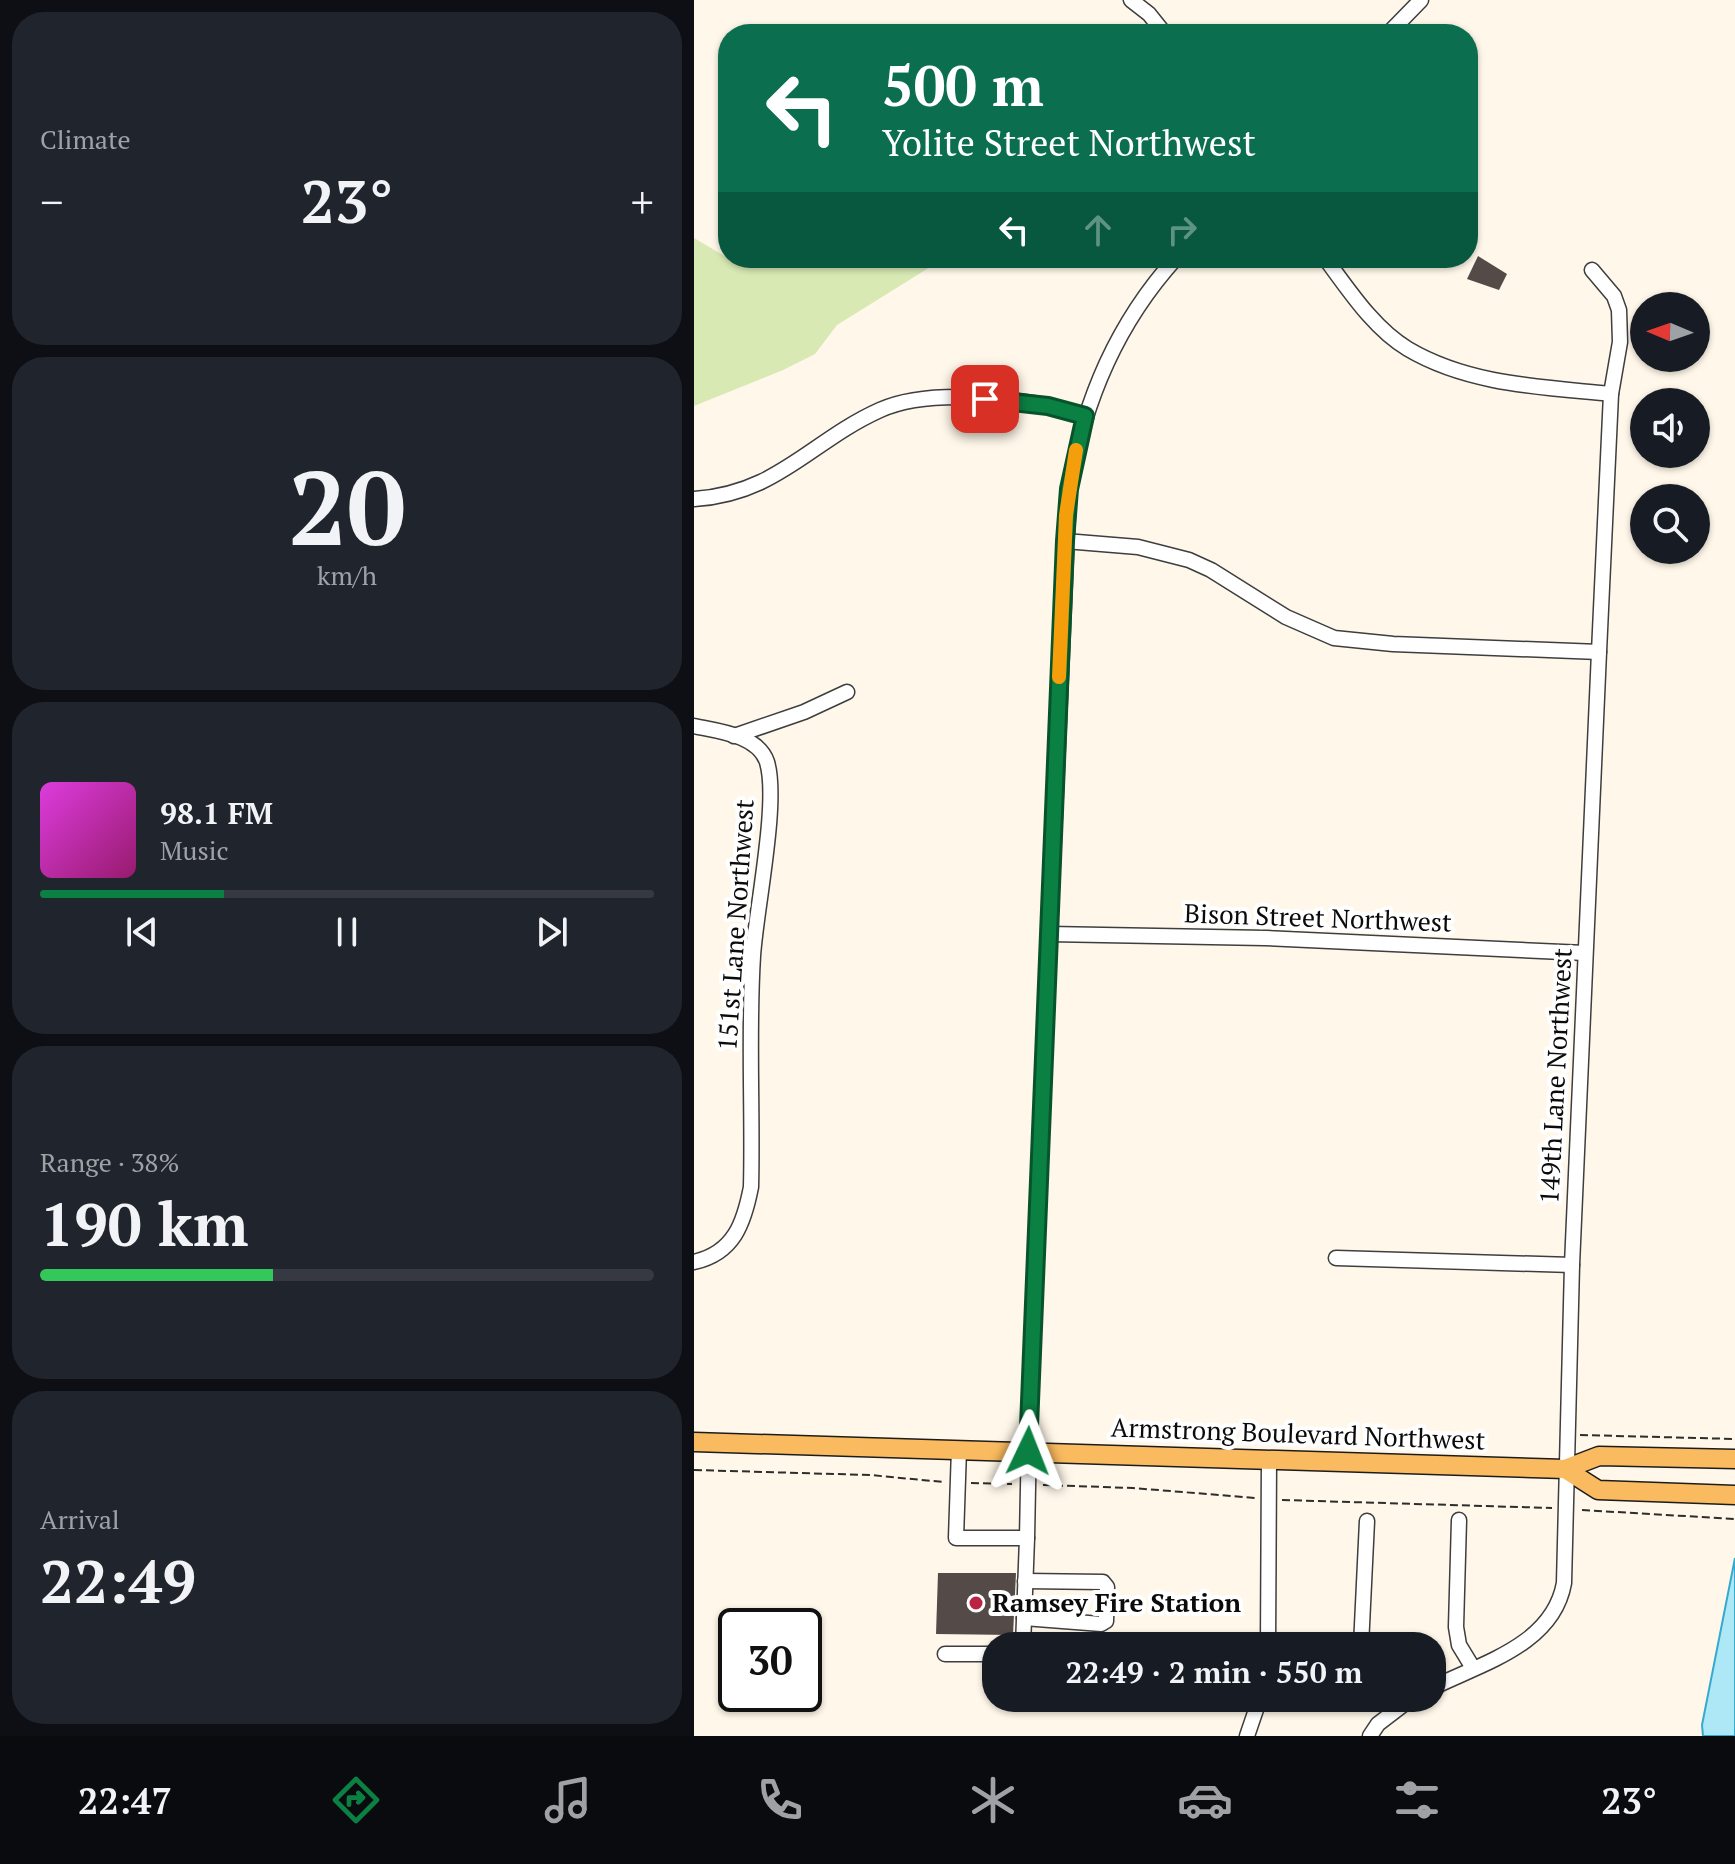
<!DOCTYPE html>
<meta charset="utf-8">
<style>
body{margin:0;font-family:"PT Serif",serif;background:#20242c;color:#f1f3f6;height:100vh;display:flex;flex-direction:column;font-size:30px;white-space:nowrap}
*{box-sizing:border-box;margin:0}
p{font-size:26px;color:#9ea1a6}
.icon{flex:none;width:44px;height:44px;fill:none;stroke:currentColor;stroke-width:2;stroke-linecap:round;stroke-linejoin:round}
.map{position:relative;flex:1;overflow:hidden}
.details{display:flex;flex-direction:column;gap:12px;padding:12px;background:#0d0f14;width:694px}
.details>*{flex:none}
.guide{position:absolute;left:24px;top:24px;width:760px;height:244px;border-radius:32px;box-shadow:0 2px 6px #0004;background:#0b6e4f;color:#fff;overflow:hidden}
.needle{width:52px;rotate:272deg}
.buttons{position:absolute;left:936px;top:292px;display:grid;gap:16px}
.buttons a{display:grid;place-items:center;width:80px;height:80px;border-radius:50%;background:#171b24;box-shadow:0 2px 6px #0004;font-size:40px}
.speed{position:absolute;left:24px;top:1608px;display:flex;gap:16px;font-size:40px;font-weight:700;text-align:center}
.speed>*{display:grid;place-content:center;width:104px;height:104px;border-radius:50%;background:#171b24;box-shadow:0 2px 6px #0004;line-height:1}
.speed .limit{border:4px solid #111;border-radius:12px;background:#fff;color:#111}
.pin{position:absolute;display:grid;place-items:center;width:68px;height:68px;color:#fff;margin:-34px;border-radius:16px;box-shadow:0 4px 12px #0006}
.me{position:absolute;width:88px;margin:-44px;rotate:2deg;stroke-linejoin:round;filter:drop-shadow(0 0 6px #0008)}
.turn{display:flex;align-items:center;gap:28px;height:168px;padding:0 32px;font-size:36px}
.turn .icon{width:104px;height:104px;stroke-width:2.5}
.turn b{display:block;font-size:56px;line-height:68px}
.lanes{display:flex;align-items:center;height:76px;padding:0 32px;background:#0003;justify-content:center;gap:40px;direction:ltr}
.lanes .off{opacity:.35}
.big{font-size:60px;font-weight:700;line-height:1.1}
.details .tile{flex:1;display:flex;flex-direction:column;justify-content:center;gap:12px;min-width:0;padding:0 28px;border-radius:32px;background:#20242c}
.details .dial{align-items:center;gap:0}
.dial b{font-size:104px;line-height:1}
.song{display:flex;align-items:center;gap:24px}
.cover{width:96px;height:96px;border-radius:12px;background:linear-gradient(135deg,hsl(300 70% 55%),hsl(320 70% 35%))}
.played{height:8px;border-radius:4px;background:linear-gradient(90deg,#0b8043 30%,#363941 30%)}
.keys{display:flex;justify-content:space-around;direction:ltr}
.heat{display:flex;justify-content:space-between;align-items:center;font-size:44px;direction:ltr}
.charge{height:12px;border-radius:6px;background:linear-gradient(90deg,#34c759 38%,#363941 0)}
.trip{position:absolute;left:288px;top:1632px;width:464px;height:80px;border-radius:32px;background:#171b24;box-shadow:0 2px 6px #0004;font-weight:700;line-height:80px;text-align:center}
.menu{display:flex;height:128px;justify-content:space-around;align-items:center;background:#090b0e;color:#9ea1a6}
.menu .icon{width:56px;height:56px}
.menu .current{color:#0b8043}
.menu b{font-size:36px;color:#f1f3f6}
main{display:flex;flex:1;min-height:0}
.map>svg:first-child{display:block}
.green{fill:#d8e9b4}
.water{fill:#aee7f6;stroke:#35aace;stroke-width:2}
.building{fill:#544a48}
.lines{fill:none;stroke-linecap:round;stroke-linejoin:round}
.minor-casing{stroke:#3e3e3e;stroke-width:17}
.major-casing{stroke:#1c1c1c;stroke-width:21}
.path{stroke:#2d2d2d;stroke-width:2;stroke-dasharray:8 4;stroke-linecap:butt}
.minor{stroke:#fff;stroke-width:14}
.major{stroke:#faba5f;stroke-width:18}
.route-casing{stroke:#07532c;stroke-width:20}
.route{stroke:#0b8043;stroke-width:14}
.slow{stroke:#f59e0b;stroke-width:14}
.poi-dot{fill:#bb2343;stroke:#fff;stroke-width:3}
.labels{text-anchor:middle;stroke-width:8;stroke-linejoin:round;paint-order:stroke}
.street-label{font-size:26px;fill:#0b0b0b;stroke:#fff}
.poi-label{font-size:26px;font-weight:bold;fill:#0b0b0b;stroke:#fff;text-anchor:start}
</style>
<main>
<section class="details">
<div class="tile"><p>Climate</p>
<div class="heat"><a>−</a><b class="big">23°</b><a>+</a></div>
</div>
<div class="tile dial"><b>20</b><p>km/h</p></div>
<div class="tile">
<div class="song"><i class="cover"></i><div><b>98.1 FM</b><p>Music</p></div></div>
<div class="played"></div>
<div class="keys"><svg class="icon" aria-label="previous" viewBox="0 0 24 24"><path d="M18 5L8 12l10 7zM5 5v14"/></svg><svg class="icon" aria-label="pause" viewBox="0 0 24 24"><path d="M8 5v14M16 5v14"/></svg><svg class="icon" aria-label="next" viewBox="0 0 24 24"><path d="M6 5l10 7-10 7zM19 5v14"/></svg></div>
</div>
<div class="tile"><p>Range · 38%</p><b class="big">190 km</b><div class="charge"></div></div>
<div class="tile"><p>Arrival</p><b class="big">22:49</b></div>
</section>
<div class="map">
<svg width="1041" height="1736" viewBox="0 0 1041 1736">
<rect width="100%" height="100%" fill="#fff7e9"/>
<path class="green" d="M0,238L34,258H242L241,264L143,325L121,354L89,370L0,406Z"/>
<path class="water" d="M1041,1558V1736H1009L1008,1725Z"/>
<g class="building">
<path d="M784,256L813,274L805,290L773,279Z"/>
<path d="M244,1573H322L319,1635L242,1634Z"/>
</g>
<g class="lines">
<g class="minor-casing">
<g id="minor">
<path d="M437,0L455,14L471,34"/>
<path d="M694,34L727,0"/>
<path d="M631,258C654,289 680,329 714,349C775,385 848,387 917,394"/>
<path d="M0,499C83,494 117,441 186,410C236,387 339,398 391,416"/>
<path d="M371,541L444,547L495,560L517,570L592,617L640,638L699,644L905,652"/>
<path d="M0,726C24,731 64,735 73,762C85,802 62,909 59,956C54,1033 59,1110 57,1187C50,1223 40,1253 0,1262"/>
<path d="M40,736L110,712L153,692"/>
<path d="M355,934L571,938L891,953"/>
<path d="M642,1258L878,1265"/>
<path d="M265,1449L262,1538H333L336,1387L375,489C389,404 423,323 482,258"/>
<path d="M765,1520L762,1627L765,1645L779,1668"/>
<path d="M330,1618L407,1624L412,1621L413,1587L409,1582L331,1581"/>
<path d="M329,1646L333,1538"/>
<path d="M574,1646L575,1459"/>
<path d="M667,1646L673,1521"/>
<path d="M251,1654H302"/>
<path d="M738,1688C788,1663 859,1645 870,1583L878,1265L905,652L917,394L926,342L925,310L920,296L898,270"/>
<path d="M553,1736L566,1698"/>
<path d="M676,1736L684,1724L718,1698"/>
</g>
</g>
<g class="major-casing">
<g id="major">
<path d="M0,1442L871,1469L905,1456L1041,1459"/>
<path d="M871,1469L904,1490L1041,1495"/>
</g>
</g>
<g class="path">
<path d="M886,1435L1041,1439"/>
<path d="M0,1470L176,1475L250,1482"/>
<path d="M277,1483L318,1484"/>
<path d="M349,1485L439,1488L562,1498"/>
<path d="M588,1500L858,1508"/>
<path d="M888,1510L1041,1519"/>
</g>
<use href="#minor" class="minor"/>
<use href="#major" class="major"/>
</g>
<g class="lines">
<g class="route-casing">
<path id="route" d="M291,399L354,406L391,416L375,489L371,541L334,1451"/>
</g>
<use href="#route" class="route"/>
<path class="slow" d="M365,677L372,515L382,450"/>
</g>
<circle class="poi-dot" cx="282" cy="1603" r="8"/>
<g class="labels">
<g class="street-label">
<text transform="translate(624 918) rotate(2)" y="9">Bison Street Northwest</text>
<text transform="translate(42 925) rotate(-86)" y="9">151st Lane Northwest</text>
<text transform="translate(862 1076) rotate(-87)" y="9">149th Lane Northwest</text>
<text transform="translate(604 1434) rotate(2)" y="9">Armstrong Boulevard Northwest</text>
</g>
<g class="poi-label">
<text x="298" y="1612">Ramsey Fire Station</text>
</g>
</g>
</svg>
<div class="buttons">
<a><svg class="needle" viewBox="-14 -14 28 28"><path d="M0-13l5 13h-10z" fill="#e53935"/><path d="M0 13l5-13h-10z" fill="#9ea1a6"/></svg></a>
<a><svg class="icon" aria-label="sound" viewBox="0 0 24 24"><path d="M4 9h4l5-4v14l-5-4H4zM17 9q2 3 0 6"/></svg></a>
<a><svg class="icon" aria-label="search" viewBox="0 0 24 24"><circle cx="10" cy="10" r="6"/><path d="M15 15l6 6"/></svg></a>
</div>
<div class="speed"><div class="limit">30</div></div>
<div class="pin" style="left:291px;top:399px;background:#d93025"><svg class="icon" aria-label="arrive" viewBox="0 0 24 24"><path d="M6 21V4h12l-3 4 3 4H6"/></svg></div>
<svg class="me" style="left:334px;top:1451px" viewBox="-20 -20 40 40"><path d="M0-17L14 15 0 8-14 15z" fill="#0b8043" stroke="#fff" stroke-width="4"/></svg>
<div class="trip">22:49 · 2 min · 550 m</div>
<div class="guide">
<div class="turn"><svg class="icon" aria-label="left" viewBox="0 0 24 24"><path d="M17 20v-9H6M10 6l-5 5 5 5"/></svg><div><b>500 m</b>Yolite Street Northwest</div></div>
<div class="lanes"><svg class="icon" aria-label="left" viewBox="0 0 24 24"><path d="M17 20v-9H6M10 6l-5 5 5 5"/></svg><svg class="icon off" aria-label="ahead" viewBox="0 0 24 24"><path d="M12 20V5M6 11l6-6 6 6"/></svg><svg class="icon off" aria-label="right" viewBox="0 0 24 24"><path d="M7 20v-9h11M14 6l5 5-5 5"/></svg></div>
</div>
</div>
</main>
<nav class="menu">
<b>22:47</b>
<svg class="icon current" aria-label="directions" viewBox="0 0 24 24"><path d="M12 3l9 9-9 9-9-9zM9 14v-3h6M13 9l2 2-2 2"/></svg>
<svg class="icon" aria-label="music" viewBox="0 0 24 24"><path d="M9 18V5l10-2v13"/><circle cx="6" cy="18" r="3"/><circle cx="16" cy="16" r="3"/></svg>
<svg class="icon" aria-label="phone" viewBox="0 0 24 24"><path d="M5 4h4l2 5-3 2q2 4 5 5l2-3 5 2v4C11 20 4 13 5 4z"/></svg>
<svg class="icon" aria-label="climate" viewBox="0 0 24 24"><path d="M12 3v18M4 7l16 10M4 17L20 7"/></svg>
<svg class="icon" aria-label="car" viewBox="0 0 24 24"><path d="M5 17H2v-5l4-1 3-4h7l3 4 3 1v5h-3M9 17h6M6 11h13"/><circle cx="7" cy="17" r="2"/><circle cx="17" cy="17" r="2"/></svg>
<svg class="icon" aria-label="filters" viewBox="0 0 24 24"><path d="M4 7h16M4 17h16"/><circle cx="9" cy="7" r="2"/><circle cx="15" cy="17" r="2"/></svg>
<b>23°</b>
</nav>
